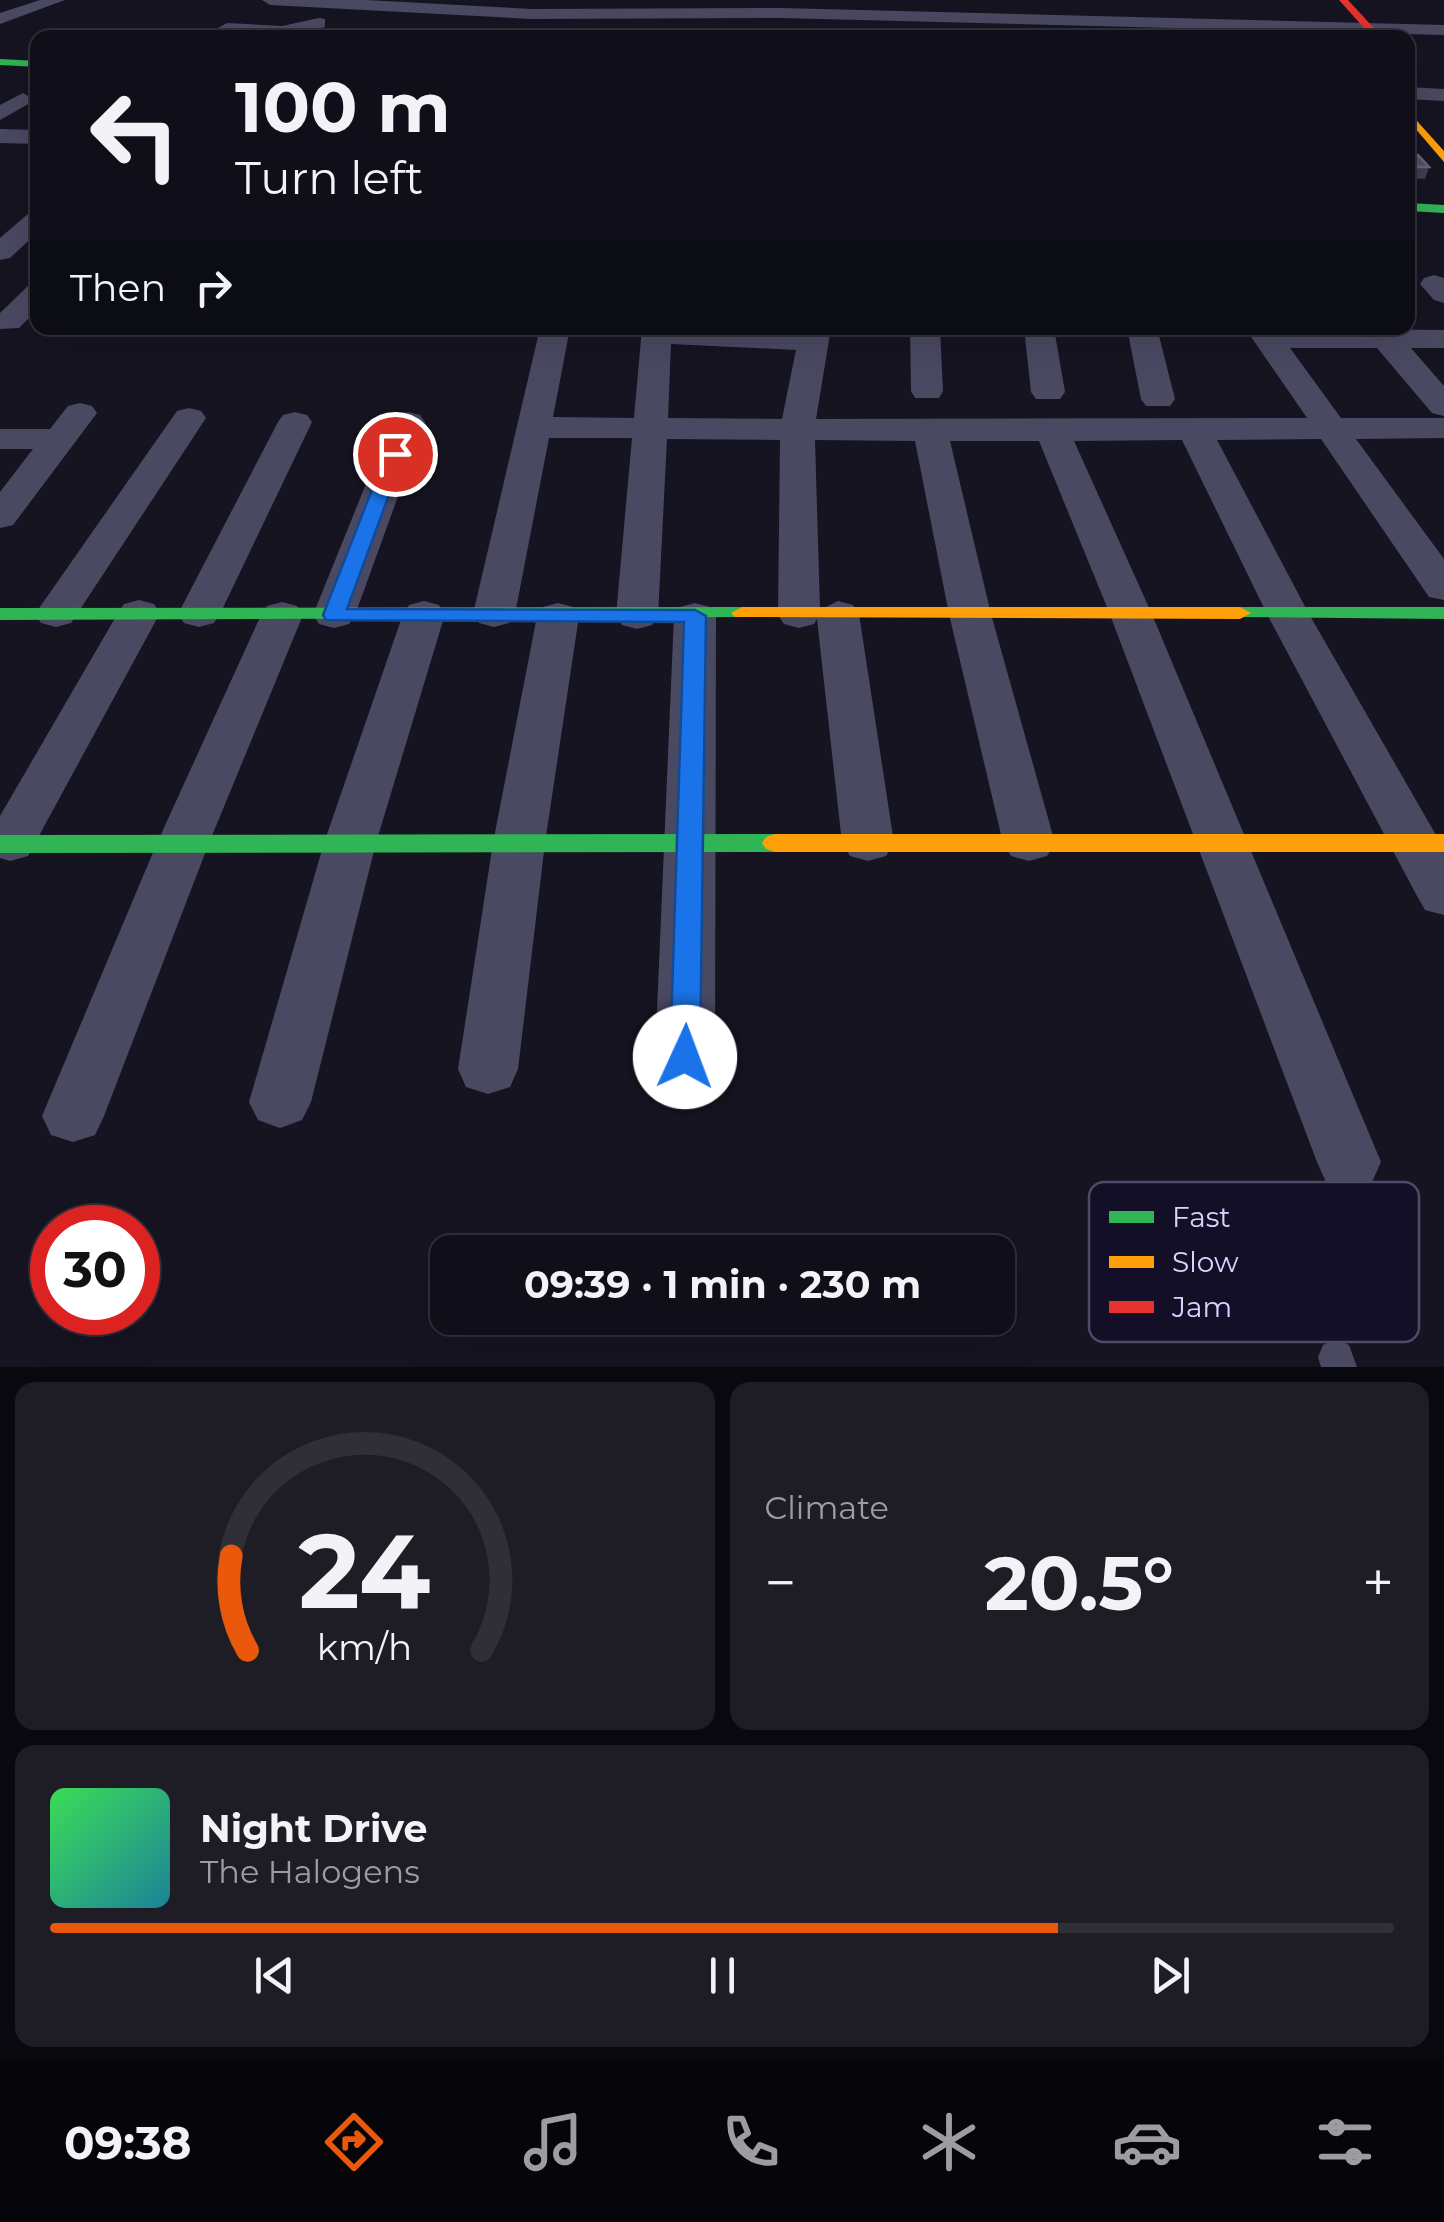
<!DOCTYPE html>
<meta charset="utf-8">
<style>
body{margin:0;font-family:Montserrat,sans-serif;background:#1e1d26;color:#f1f3f6;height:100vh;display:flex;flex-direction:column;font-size:38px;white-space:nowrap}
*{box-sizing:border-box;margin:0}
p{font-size:32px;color:#9c9ca2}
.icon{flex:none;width:55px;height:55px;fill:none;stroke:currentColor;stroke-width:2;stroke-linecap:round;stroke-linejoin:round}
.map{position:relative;height:1367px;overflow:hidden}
.side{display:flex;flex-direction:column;gap:15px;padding:15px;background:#09080e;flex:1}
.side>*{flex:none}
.guide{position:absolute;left:30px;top:30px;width:1385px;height:305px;border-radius:20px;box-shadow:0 10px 40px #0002,0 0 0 2px #302f38;background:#100f19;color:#f1f3f6;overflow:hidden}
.speed{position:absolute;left:30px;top:1205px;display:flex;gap:20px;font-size:50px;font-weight:700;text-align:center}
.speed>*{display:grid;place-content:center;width:130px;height:130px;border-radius:50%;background:#100f19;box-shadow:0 10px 40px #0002,0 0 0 2px #302f38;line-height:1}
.speed .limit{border:15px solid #d22;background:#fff;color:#111}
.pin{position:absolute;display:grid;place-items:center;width:85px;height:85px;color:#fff;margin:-42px;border:5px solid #fff;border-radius:50%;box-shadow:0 2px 10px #0007}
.me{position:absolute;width:110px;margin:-55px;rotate:2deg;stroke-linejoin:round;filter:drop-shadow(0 0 8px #0008)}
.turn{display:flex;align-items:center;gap:35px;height:210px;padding:0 40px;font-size:45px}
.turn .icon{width:130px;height:130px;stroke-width:2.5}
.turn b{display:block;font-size:70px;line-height:85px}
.then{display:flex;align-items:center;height:95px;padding:0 40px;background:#0003;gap:20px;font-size:38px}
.big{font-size:75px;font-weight:700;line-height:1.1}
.side .card{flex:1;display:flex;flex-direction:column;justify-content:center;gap:15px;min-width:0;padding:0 35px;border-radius:20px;background:#1e1d26}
.side .dial{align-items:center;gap:0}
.dial svg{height:260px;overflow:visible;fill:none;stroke:#302f38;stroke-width:7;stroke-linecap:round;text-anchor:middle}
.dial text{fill:#f1f3f6;stroke:none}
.song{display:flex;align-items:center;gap:30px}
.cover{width:120px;height:120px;border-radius:15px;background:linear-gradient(135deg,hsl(130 70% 55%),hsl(190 70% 35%))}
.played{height:10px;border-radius:5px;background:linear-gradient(90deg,#ea580c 75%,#302f38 75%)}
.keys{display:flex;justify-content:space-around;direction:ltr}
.heat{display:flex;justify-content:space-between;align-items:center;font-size:55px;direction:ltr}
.side .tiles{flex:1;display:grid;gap:15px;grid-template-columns:1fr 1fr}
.card:last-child{grid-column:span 2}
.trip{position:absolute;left:430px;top:1235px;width:585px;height:100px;border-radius:20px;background:#100f19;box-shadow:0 10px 40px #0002,0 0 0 2px #302f38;font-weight:700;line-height:100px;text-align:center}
.tab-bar{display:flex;height:160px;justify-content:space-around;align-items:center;background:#06060a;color:#9c9ca2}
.tab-bar .icon{width:70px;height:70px}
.tab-bar .selected{color:#ea580c}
.tab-bar b{font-size:45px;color:#f1f3f6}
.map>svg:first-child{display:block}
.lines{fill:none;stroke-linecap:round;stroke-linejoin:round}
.lane{fill:#4a4962;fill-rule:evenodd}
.street{fill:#4a4962;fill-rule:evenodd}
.fast{fill:#30b455;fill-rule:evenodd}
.slow{fill:#ff9f0a;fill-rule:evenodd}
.jam{fill:#e5322d;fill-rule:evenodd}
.wall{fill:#403d50}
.building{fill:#504e63;stroke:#66637b;stroke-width:2.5}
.route{fill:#1a73e8;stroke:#114b97;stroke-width:2.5}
.key{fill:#130f26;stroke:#4e4a67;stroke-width:2.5}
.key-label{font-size:28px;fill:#d9d4ff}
</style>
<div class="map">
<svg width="1444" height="1367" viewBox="0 0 1444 1367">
<rect width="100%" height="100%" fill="#161421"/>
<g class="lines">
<path class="lane" d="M1336,1339L1349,1345L1357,1367H1321L1318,1357L1323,1345Z"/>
<g class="street">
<path d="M40,0H65L0,24V13Z"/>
<path d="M262,0H366L532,9L781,8L1444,25V35L781,18L532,19L270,5Z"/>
<path d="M319,18L325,19V27C298,33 241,45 218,28L227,23L282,26Z"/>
<path d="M1408,87L1444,89V101L1408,99Z"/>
<path d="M23,93L33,99L30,103L0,120V105Z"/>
<path d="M0,129L38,130V144L0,143Z"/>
<path d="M38,210V232L10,258L0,260V238L29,213Z"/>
<path d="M1434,275L1444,278V303L1434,300L1420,284L1424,278Z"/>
<path d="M38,283V309L19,328L0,329V313L28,286Z"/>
<path d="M540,328H570L553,417L634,418L642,328L800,332L801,328H831L816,419L1307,418L1245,328L1444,330V348H1411L1444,386V416L1432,413L1377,348H1290L1341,418H1444V438L1356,439L1444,559V600L1429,597L1321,439L1217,440L1309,614L1444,849V915L1425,910L1417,896L1267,614L1182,440L1074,441L1151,612L1381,1162L1372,1182L1349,1190L1326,1182L1317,1162L1109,612L1039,441H950L991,614L1055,843L1047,856L1029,861L1011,856L1003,843L949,614L915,441L815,440L820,610L838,601L853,605L859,614L894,843L886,856L868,861L850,856L842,843L817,619L814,624L799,628L784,624L778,615L780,440L667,439L658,616L652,625L637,629L622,625L616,616L632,438H549L515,614L509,623L494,627L479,623L473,614ZM671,344L796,350L782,419L668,418Z"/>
<path d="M910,328H940L943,391L939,398H915L911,391Z"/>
<path d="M1024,328H1054L1065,392L1060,399H1036L1031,392Z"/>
<path d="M1127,328H1157L1175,399L1170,406H1146L1141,399Z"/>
<path d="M80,403L92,406L97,413L13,525L0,528V492L33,449H0V429H50L68,406Z"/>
<path d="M189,408L201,411L206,418L77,614L71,623L56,627L41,623L35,614L177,411Z"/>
<path d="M295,412L307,415L312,422L220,614L214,623L199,627L184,623L178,614L278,422L283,415Z"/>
<path d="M408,412L420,415L425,422L355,615L349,624L334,628L319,624L313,615L391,422L396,415Z"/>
<path d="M139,600L154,604L160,613L28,856L10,861L0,858V816L118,613L124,604Z"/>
<path d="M424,601L439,605L445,614L376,843L311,1102L302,1120L280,1128L258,1120L249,1102L324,843L403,614L409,605Z"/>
<path d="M282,602L297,606L303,615L209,843L104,1116L95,1135L73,1142L51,1135L42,1116L157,843L261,615L267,606Z"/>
<path d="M558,603L573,607L579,616L545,843L518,1069L510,1087L488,1094L466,1087L458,1069L493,843L537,616L543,607Z"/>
<path d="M695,603L710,607L716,616L715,1057L706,1074L685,1081L664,1074L655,1057L674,616L680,607Z"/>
</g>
<g class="fast">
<path d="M0,59L38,61V67L0,65Z"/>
<path d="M1408,203L1444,205V213L1408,211Z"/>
<path d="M742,607L753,613L749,617L0,620V608Z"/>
<path d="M1240,607H1444V619L1233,617L1229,613Z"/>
<path d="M775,834L784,837L788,843L784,849L775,852L0,853V835Z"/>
</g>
<g class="slow">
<path d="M1408,111L1444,151V162L1408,120Z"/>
<path d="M742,607H1240L1251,613L1240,619L735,617L731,613Z"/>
<path d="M775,834H1444V852H775L766,849L762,843L766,837Z"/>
</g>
<path class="jam" d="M1339,0H1348L1383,38H1373Z"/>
</g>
<path class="wall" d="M1408,154L1429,167L1425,179L1408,178Z"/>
<path class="building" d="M1408,154L1418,155L1429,167H1408Z"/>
<path class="route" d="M395,448L404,454L347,609L695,610L706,616L700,1057L696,1066L685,1069L674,1066L670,1057L684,622L326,620L323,615L386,454Z"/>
<rect x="1089" y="1182" width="330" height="160" rx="15" class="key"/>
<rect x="1109" y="1211" width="45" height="12" fill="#30b455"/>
<rect x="1109" y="1256" width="45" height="12" fill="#ff9f0a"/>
<rect x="1109" y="1301" width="45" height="12" fill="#e5322d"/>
<g class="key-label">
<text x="1172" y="1227">Fast</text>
<text x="1172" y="1272">Slow</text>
<text x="1172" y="1317">Jam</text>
</g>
</svg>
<div class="speed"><div class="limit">30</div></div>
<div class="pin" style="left:395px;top:454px;background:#d93025"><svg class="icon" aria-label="arrive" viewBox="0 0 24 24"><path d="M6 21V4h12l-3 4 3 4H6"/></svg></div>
<svg class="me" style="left:685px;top:1057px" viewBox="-20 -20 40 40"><circle r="19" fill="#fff"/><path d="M0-13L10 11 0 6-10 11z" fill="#1a73e8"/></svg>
<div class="trip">09:39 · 1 min · 230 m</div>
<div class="guide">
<div class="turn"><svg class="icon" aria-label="left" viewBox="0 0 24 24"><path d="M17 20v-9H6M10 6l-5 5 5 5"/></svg><div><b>100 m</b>Turn left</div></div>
<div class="then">Then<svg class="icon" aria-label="right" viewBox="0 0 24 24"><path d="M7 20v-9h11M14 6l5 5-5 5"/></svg></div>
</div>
</div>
<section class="side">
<div class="tiles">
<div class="card dial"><svg viewBox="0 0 100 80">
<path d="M14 69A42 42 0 1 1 86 69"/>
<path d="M14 69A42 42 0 0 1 9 40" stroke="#ea580c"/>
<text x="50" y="56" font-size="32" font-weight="700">24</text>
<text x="50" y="72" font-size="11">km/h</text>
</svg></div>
<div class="card"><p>Climate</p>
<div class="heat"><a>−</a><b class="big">20.5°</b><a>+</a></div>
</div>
<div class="card">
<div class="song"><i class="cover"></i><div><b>Night Drive</b><p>The Halogens</p></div></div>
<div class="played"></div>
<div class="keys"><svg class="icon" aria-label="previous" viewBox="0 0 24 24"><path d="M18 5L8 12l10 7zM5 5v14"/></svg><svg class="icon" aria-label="pause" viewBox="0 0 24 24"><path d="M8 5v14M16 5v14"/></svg><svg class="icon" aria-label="next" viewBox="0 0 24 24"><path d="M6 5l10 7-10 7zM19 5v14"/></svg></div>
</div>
</div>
</section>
<nav class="tab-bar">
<b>09:38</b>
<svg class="icon selected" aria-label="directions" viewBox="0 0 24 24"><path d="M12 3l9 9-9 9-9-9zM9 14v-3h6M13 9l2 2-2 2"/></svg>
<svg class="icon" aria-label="music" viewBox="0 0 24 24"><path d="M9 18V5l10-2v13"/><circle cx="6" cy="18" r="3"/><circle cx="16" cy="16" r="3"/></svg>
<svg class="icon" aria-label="phone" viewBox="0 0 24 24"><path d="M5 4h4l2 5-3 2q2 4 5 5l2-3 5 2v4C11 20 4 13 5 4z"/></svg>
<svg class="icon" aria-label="climate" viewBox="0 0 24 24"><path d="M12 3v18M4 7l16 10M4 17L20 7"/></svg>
<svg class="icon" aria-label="car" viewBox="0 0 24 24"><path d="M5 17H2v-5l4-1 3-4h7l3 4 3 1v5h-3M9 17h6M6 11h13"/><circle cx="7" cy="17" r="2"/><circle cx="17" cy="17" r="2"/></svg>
<svg class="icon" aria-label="filters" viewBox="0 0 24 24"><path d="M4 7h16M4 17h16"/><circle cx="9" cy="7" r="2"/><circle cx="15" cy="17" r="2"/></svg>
</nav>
